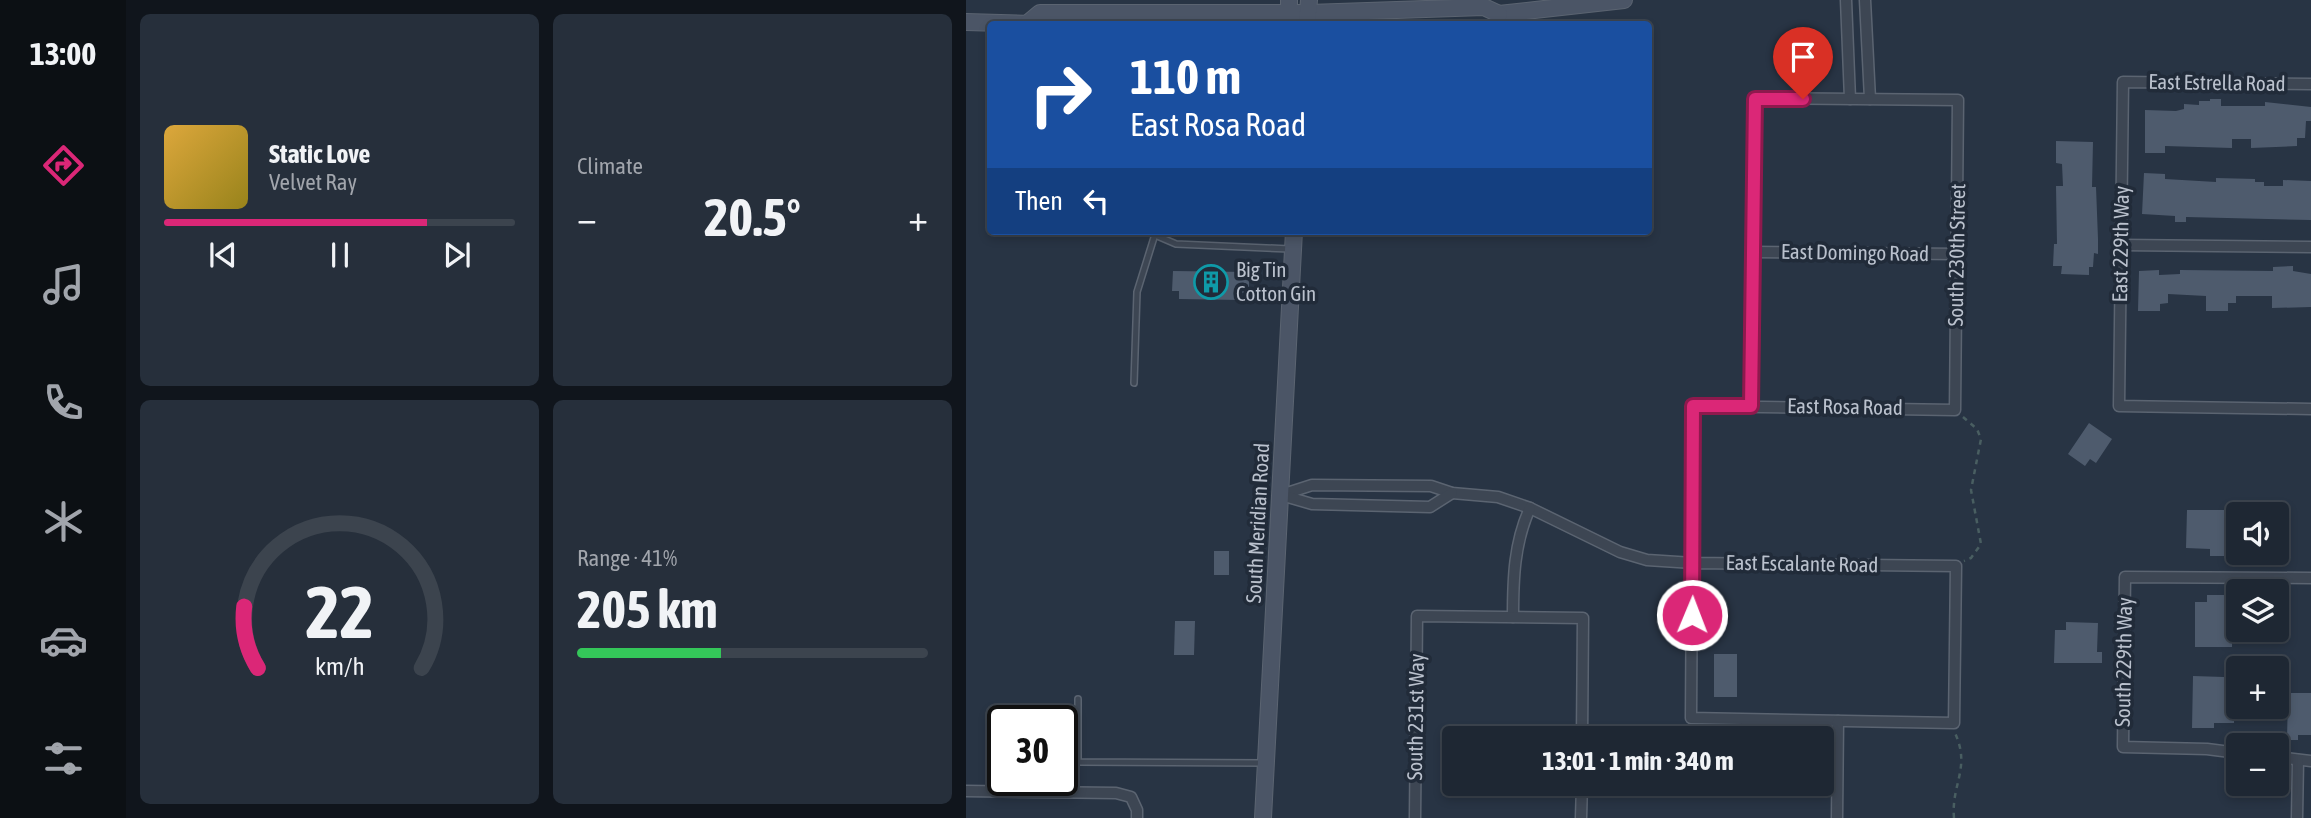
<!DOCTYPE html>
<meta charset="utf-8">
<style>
body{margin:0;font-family:"Asap Condensed",sans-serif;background:#262f3b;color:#f1f3f6;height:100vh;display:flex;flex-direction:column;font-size:26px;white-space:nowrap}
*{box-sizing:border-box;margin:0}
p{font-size:23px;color:#a1a5ac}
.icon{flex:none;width:38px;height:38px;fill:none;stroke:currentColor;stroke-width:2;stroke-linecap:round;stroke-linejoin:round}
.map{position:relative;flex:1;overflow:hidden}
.panel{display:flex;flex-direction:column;gap:14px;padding:14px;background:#10151c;width:840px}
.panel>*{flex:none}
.guide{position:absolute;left:21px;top:21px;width:665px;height:214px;border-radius:7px;box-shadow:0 4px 10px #0003,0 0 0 2px #3c444e;background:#1a4fa0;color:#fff;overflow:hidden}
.controls{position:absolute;left:1260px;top:502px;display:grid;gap:14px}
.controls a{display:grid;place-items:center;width:63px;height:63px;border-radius:7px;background:#1e2733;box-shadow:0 4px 10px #0003,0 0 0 2px #3c444e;font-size:35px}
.speed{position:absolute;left:21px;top:705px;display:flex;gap:14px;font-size:35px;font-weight:700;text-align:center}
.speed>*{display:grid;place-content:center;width:91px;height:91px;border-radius:50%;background:#1e2733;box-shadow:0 4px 10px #0003,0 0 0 2px #3c444e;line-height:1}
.speed .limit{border:4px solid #111;border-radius:10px;background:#fff;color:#111}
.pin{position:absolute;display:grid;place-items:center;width:60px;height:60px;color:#fff;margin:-72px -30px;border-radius:50% 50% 50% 0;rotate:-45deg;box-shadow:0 0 7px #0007}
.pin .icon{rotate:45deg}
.me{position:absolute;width:77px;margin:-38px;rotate:1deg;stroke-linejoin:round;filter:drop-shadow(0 0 5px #0008)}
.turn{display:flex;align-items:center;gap:24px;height:147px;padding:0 28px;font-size:32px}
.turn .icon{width:91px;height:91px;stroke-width:2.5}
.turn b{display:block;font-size:49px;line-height:60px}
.then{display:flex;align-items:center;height:66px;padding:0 28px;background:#0003;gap:14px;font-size:26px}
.big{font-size:52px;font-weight:700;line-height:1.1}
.panel .card{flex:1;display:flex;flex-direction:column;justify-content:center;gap:10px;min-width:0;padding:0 24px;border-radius:10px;background:#262f3b}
.panel .dial{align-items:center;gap:0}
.dial svg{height:182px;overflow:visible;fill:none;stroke:#3c444e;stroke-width:7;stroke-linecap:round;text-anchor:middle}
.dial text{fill:#f1f3f6;stroke:none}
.song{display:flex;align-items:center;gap:21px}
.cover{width:84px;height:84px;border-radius:10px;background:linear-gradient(135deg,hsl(40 70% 55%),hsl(50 70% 35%))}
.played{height:7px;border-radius:4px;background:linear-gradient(90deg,#db2777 75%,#3c444e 75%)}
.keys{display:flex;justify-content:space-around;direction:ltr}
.heat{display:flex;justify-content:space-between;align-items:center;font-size:38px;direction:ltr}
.charge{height:10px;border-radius:5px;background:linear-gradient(90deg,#34c759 41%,#3c444e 0)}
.panel .tiles{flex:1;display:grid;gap:14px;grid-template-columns:repeat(2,1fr)}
.trip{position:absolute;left:476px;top:726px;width:392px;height:70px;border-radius:7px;background:#1e2733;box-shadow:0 4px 10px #0003,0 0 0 2px #3c444e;font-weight:700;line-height:70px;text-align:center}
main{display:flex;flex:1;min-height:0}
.menu{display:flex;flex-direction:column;width:126px;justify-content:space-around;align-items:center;background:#0c1014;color:#a1a5ac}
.menu .icon{width:49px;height:49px}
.menu .current{color:#db2777}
.menu b{font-size:32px;color:#f1f3f6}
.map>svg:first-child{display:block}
.building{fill:#4e5b6d}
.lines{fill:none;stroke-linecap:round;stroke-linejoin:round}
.lane-casing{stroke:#5b6471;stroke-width:8}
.street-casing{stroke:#5b6471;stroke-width:13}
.secondary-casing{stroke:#5b6471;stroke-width:18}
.path{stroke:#495e61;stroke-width:2.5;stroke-dasharray:5 5;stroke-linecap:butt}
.lane{stroke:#3d4653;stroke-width:5}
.street{stroke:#3d4653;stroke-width:10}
.secondary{stroke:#4b5566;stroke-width:16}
.route-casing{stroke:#8e194d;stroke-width:18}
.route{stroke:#db2777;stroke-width:12}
.labels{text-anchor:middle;stroke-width:7;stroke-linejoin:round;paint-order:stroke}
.street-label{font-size:21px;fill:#bac1cd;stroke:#212b39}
.poi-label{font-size:21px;fill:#bac1cd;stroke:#212b39;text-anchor:start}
</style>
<main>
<nav class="menu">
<b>13:00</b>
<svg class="icon current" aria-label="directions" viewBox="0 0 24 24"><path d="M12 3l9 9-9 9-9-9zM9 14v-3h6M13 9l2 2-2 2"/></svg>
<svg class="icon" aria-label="music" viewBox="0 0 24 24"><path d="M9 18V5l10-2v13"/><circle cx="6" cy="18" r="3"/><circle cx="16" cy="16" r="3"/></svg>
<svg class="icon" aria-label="phone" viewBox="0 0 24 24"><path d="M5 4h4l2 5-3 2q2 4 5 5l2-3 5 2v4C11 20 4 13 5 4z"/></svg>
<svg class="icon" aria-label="climate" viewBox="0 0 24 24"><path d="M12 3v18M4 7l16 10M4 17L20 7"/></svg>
<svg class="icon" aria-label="car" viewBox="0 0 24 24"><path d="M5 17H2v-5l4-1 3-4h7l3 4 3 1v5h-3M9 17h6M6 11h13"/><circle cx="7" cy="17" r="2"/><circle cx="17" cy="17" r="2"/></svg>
<svg class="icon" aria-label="filters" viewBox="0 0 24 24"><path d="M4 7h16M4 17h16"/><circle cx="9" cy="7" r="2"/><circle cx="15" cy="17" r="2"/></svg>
</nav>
<section class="panel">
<div class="tiles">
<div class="card">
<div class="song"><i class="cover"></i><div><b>Static Love</b><p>Velvet Ray</p></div></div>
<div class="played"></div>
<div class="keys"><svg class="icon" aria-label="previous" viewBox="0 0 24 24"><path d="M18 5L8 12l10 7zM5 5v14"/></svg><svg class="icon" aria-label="pause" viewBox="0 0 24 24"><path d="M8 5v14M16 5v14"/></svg><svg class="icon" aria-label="next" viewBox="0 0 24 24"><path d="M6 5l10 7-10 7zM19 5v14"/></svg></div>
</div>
<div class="card"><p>Climate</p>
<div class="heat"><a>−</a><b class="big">20.5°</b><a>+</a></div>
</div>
<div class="card dial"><svg viewBox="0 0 100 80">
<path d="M14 69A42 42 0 1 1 86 69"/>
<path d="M14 69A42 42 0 0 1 8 42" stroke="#db2777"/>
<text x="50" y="56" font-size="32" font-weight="700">22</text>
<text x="50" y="72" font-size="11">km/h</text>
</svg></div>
<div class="card"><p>Range · 41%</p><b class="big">205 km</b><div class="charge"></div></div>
</div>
</section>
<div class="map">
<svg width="1345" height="818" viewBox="0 0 1345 818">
<rect width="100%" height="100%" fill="#283444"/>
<g class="building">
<path d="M1244,99H1255V106H1299V102L1345,107V121H1340L1339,138H1331V146L1285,148V139H1266V148L1199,146V153H1179V110L1210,111L1218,109V104L1233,105V101H1244Z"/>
<path d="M1090,141L1127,142L1126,187H1130L1132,239V254L1128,253L1127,267H1123V275L1095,274L1096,266H1087L1088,244H1091L1090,186H1097L1096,164L1090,163Z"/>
<path d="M1178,173L1199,174V179L1250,182V178L1289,179V182H1298V186H1317V180L1345,181V220L1220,217V222H1209V216L1176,214Z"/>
<path d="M1327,266V271L1345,274V307L1306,308V296H1270V303H1262V311H1240V296L1202,294V303L1194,304V311H1172L1173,271L1193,270V275L1214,274V270L1307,271V267Z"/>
<path d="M207,271L283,272V293H274V300L213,299V291H206Z"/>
<path d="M1123,423L1146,439L1130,463L1124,459L1119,466L1102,454Z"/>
<path d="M1221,510H1259V556H1244V549L1220,548Z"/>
<rect x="248" y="551" width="15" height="24"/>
<path d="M1241,595H1267L1266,647H1229V602H1241Z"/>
<path d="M209,621H229L228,655H208Z"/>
<path d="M1100,622L1132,623L1131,652H1136V663H1088L1089,630H1100Z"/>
<rect x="748" y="654" width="23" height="43"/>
<path d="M1227,676L1258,677V697H1268V723H1248V728H1226Z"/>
<path d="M1322,693H1345V735H1332V740H1321Z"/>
</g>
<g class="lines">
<g class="lane-casing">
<g id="lane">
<path d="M189,235L210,244L324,249"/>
<path d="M168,383L171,292L190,231"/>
<path d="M112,699V762L299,763"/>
</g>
</g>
<g class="street-casing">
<g id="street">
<path d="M880,0L884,99"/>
<path d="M899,0L904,99"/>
<path d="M1345,84L1157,82L1153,406L1345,409"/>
<path d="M1155,245L1345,247"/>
<path d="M787,252L991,254"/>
<path d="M315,495L346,485L465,486L486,493L532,497L564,508L654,552L681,560L727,563L990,566L988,723L725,718L727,406L989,410L992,100L789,98L784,406"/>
<path d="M315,495L346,504L464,507L486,493"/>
<path d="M547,617C547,579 548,543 564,508"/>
<path d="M1272,753L1241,749L1157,747L1159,577L1345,578"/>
<path d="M1311,757L1345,761"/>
<path d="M0,791L150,793L165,797L171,810V818"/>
<path d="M449,818L451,616L617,618L616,738"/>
<path d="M615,818L616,784"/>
<path d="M871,818L872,721"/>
<path d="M1331,818L1332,760"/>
</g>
</g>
<g class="secondary-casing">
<g id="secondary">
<path d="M323,0V24"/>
<path d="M533,14L658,0"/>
<path d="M0,22L65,24"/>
<path d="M62,23L74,13H343L518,7L533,14"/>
<path d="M341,24L343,0"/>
<path d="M297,818L328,231"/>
</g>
</g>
<g class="path">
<path d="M997,417L1011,429L1015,439L1005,490L1015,544L1005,558L998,561"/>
<path d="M988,818C985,784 1005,768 989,733"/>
</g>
<use href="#lane" class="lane"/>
<use href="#street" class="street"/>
<use href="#secondary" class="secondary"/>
</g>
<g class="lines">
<g class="route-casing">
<path id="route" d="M726,615L727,406H785L789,99H837"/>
</g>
<use href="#route" class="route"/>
</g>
<defs>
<g id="building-ring" transform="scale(1.75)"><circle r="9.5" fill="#212b39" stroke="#0f9aa8" stroke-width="1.5"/><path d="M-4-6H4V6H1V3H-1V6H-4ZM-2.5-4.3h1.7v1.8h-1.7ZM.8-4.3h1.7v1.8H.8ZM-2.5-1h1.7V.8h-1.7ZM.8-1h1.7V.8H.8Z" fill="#0f9aa8"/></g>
</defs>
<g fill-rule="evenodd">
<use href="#building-ring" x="245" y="282"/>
</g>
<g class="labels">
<g class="street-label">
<text transform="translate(1251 83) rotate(1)" y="7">East Estrella Road</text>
<text transform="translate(1155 244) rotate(-89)" y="7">East 229th Way</text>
<text transform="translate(889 253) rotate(1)" y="7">East Domingo Road</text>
<text transform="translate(991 255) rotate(-89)" y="7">South 230th Street</text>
<text transform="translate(879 407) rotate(1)" y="7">East Rosa Road</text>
<text transform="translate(292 523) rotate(-87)" y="7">South Meridian Road</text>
<text transform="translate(836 564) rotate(1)" y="7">East Escalante Road</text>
<text transform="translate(1158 662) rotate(-89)" y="7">South 229th Way</text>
<text transform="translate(450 717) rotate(-89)" y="7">South 231st Way</text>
</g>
<g class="poi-label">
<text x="270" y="277">Big Tin<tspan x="270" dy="24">Cotton Gin</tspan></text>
</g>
</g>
</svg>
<div class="controls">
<a><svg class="icon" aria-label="sound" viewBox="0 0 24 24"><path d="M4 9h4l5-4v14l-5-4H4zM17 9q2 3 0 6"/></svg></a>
<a><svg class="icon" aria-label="layers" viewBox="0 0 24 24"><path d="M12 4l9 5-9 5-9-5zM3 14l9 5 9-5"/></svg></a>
<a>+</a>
<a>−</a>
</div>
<div class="speed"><div class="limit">30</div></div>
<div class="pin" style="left:837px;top:99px;background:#d93025"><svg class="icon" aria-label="arrive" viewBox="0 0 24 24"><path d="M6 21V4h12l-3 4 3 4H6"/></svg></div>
<svg class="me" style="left:726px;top:615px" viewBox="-20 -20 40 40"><circle r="17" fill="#db2777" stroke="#fff" stroke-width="3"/><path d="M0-11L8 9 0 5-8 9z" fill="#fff"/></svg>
<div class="trip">13:01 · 1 min · 340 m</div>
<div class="guide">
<div class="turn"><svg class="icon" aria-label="right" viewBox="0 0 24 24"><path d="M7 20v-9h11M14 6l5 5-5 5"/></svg><div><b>110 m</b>East Rosa Road</div></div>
<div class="then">Then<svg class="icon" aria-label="left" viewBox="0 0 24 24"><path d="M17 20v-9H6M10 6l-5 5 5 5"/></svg></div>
</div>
</div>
</main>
